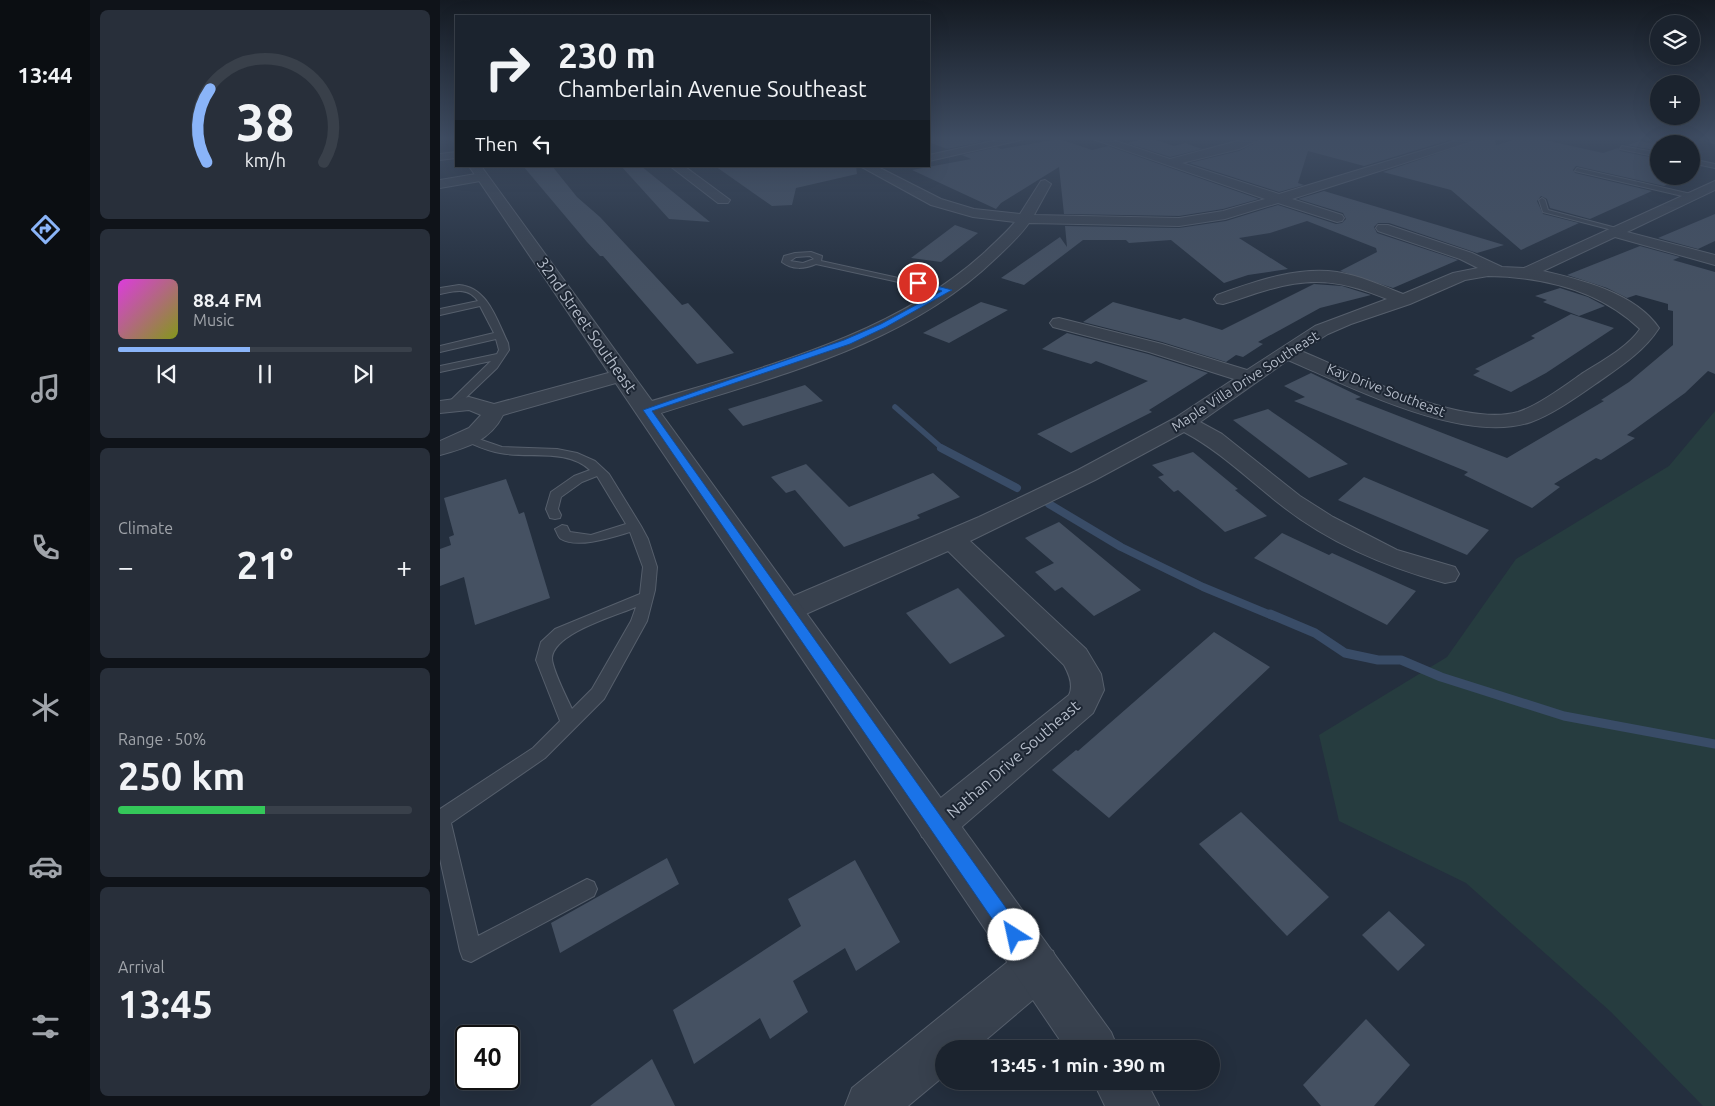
<!DOCTYPE html>
<meta charset="utf-8">
<style>
body{margin:0;font-family:Ubuntu,sans-serif;background:#282f3a;color:#f1f3f6;height:100vh;display:flex;flex-direction:column;font-size:19px;white-space:nowrap}
*{box-sizing:border-box;margin:0}
p{font-size:16px;color:#a0a4aa}
.icon{flex:none;width:28px;height:28px;fill:none;stroke:currentColor;stroke-width:2;stroke-linecap:round;stroke-linejoin:round}
.map{position:relative;flex:1;overflow:hidden}
.details{display:flex;flex-direction:column;gap:10px;padding:10px;background:#0f1319;width:350px}
.details>*{flex:none}
.hud{position:absolute;left:15px;top:15px;width:475px;height:152px;border-radius:0px;box-shadow:0 5px 20px #0002,0 0 0 1px #39404a;background:#1b232e;color:#f1f3f6;overflow:hidden}
.controls{position:absolute;left:1210px;top:15px;display:grid;gap:10px}
.controls a{display:grid;place-items:center;width:50px;height:50px;border-radius:50%;background:#1b232e;box-shadow:0 5px 20px #0002,0 0 0 1px #39404a;font-size:25px}
.speed{position:absolute;left:15px;top:1025px;display:flex;gap:10px;font-size:25px;font-weight:700;text-align:center}
.speed>*{display:grid;place-content:center;width:65px;height:65px;border-radius:50%;background:#1b232e;box-shadow:0 5px 20px #0002,0 0 0 1px #39404a;line-height:1}
.speed .limit{border:2px solid #111;border-radius:8px;background:#fff;color:#111}
.pin{position:absolute;display:grid;place-items:center;width:42px;height:42px;color:#fff;margin:-21px;border:2px solid #fff;border-radius:50%;box-shadow:0 1px 5px #0007}
.me{position:absolute;width:55px;margin:-28px;rotate:325deg;stroke-linejoin:round;filter:drop-shadow(0 0 4px #0008)}
.turn{display:flex;align-items:center;gap:18px;height:105px;padding:0 20px;font-size:22px}
.turn .icon{width:65px;height:65px;stroke-width:2.5}
.turn b{display:block;font-size:35px;line-height:42px}
.then{display:flex;align-items:center;height:48px;padding:0 20px;background:#0003;gap:10px;font-size:19px}
.big{font-size:38px;font-weight:600;line-height:1.1}
.details .widget{flex:1;display:flex;flex-direction:column;justify-content:center;gap:8px;min-width:0;padding:0 18px;border-radius:8px;background:#282f3a}
.details .dial{align-items:center;gap:0}
.dial svg{height:130px;overflow:visible;fill:none;stroke:#39404a;stroke-width:7;stroke-linecap:round;text-anchor:middle}
.dial text{fill:#f1f3f6;stroke:none}
.song{display:flex;align-items:center;gap:15px}
.cover{width:60px;height:60px;border-radius:8px;background:linear-gradient(135deg,hsl(300 70% 55%),hsl(70 70% 35%))}
.played{height:5px;border-radius:2px;background:linear-gradient(90deg,#8ab4f8 45%,#39404a 45%)}
.keys{display:flex;justify-content:space-around;direction:ltr}
.heat{display:flex;justify-content:space-between;align-items:center;font-size:28px;direction:ltr}
.charge{height:8px;border-radius:4px;background:linear-gradient(90deg,#34c759 50%,#39404a 0)}
.trip{position:absolute;left:495px;top:1040px;width:285px;height:50px;border-radius:25px;background:#1b232e;box-shadow:0 5px 20px #0002,0 0 0 1px #39404a;font-weight:600;line-height:50px;text-align:center}
main{display:flex;flex:1;min-height:0}
.tabs{display:flex;flex-direction:column;width:90px;justify-content:space-around;align-items:center;background:#0b0e12;color:#a0a4aa}
.tabs .icon{width:35px;height:35px}
.tabs .active{color:#8ab4f8}
.tabs b{font-size:22px;color:#f1f3f6}
.map>svg:first-child{display:block}
.green{fill:#263c3f}
.lines{fill:none;stroke-linecap:round;stroke-linejoin:round}
.stream-far2{stroke:#394c67;stroke-width:5.5}
.stream-far1{stroke:#394c67;stroke-width:8}
.stream{stroke:#394c67;stroke-width:9}
.building{fill:#455162}
.service-casing{stroke:#565f6c;stroke-width:2}
.minor-casing{stroke:#565f6c;stroke-width:2}
.tertiary-casing{stroke:#565f6c;stroke-width:2}
.service{fill:#38414e;fill-rule:evenodd}
.minor{fill:#38414e;fill-rule:evenodd}
.tertiary{fill:#38414e;fill-rule:evenodd}
.route{fill:#1a73e8;stroke:#114b97}
.labels{text-anchor:middle;stroke-width:4;stroke-linejoin:round;paint-order:stroke}
.far-street-label{font-size:14px;fill:#b4bcc9;stroke:#1d2633}
.street-label{font-size:16px;fill:#b4bcc9;stroke:#1d2633}
</style>
<main>
<nav class="tabs">
<b>13:44</b>
<svg class="icon active" aria-label="directions" viewBox="0 0 24 24"><path d="M12 3l9 9-9 9-9-9zM9 14v-3h6M13 9l2 2-2 2"/></svg>
<svg class="icon" aria-label="music" viewBox="0 0 24 24"><path d="M9 18V5l10-2v13"/><circle cx="6" cy="18" r="3"/><circle cx="16" cy="16" r="3"/></svg>
<svg class="icon" aria-label="phone" viewBox="0 0 24 24"><path d="M5 4h4l2 5-3 2q2 4 5 5l2-3 5 2v4C11 20 4 13 5 4z"/></svg>
<svg class="icon" aria-label="climate" viewBox="0 0 24 24"><path d="M12 3v18M4 7l16 10M4 17L20 7"/></svg>
<svg class="icon" aria-label="car" viewBox="0 0 24 24"><path d="M5 17H2v-5l4-1 3-4h7l3 4 3 1v5h-3M9 17h6M6 11h13"/><circle cx="7" cy="17" r="2"/><circle cx="17" cy="17" r="2"/></svg>
<svg class="icon" aria-label="filters" viewBox="0 0 24 24"><path d="M4 7h16M4 17h16"/><circle cx="9" cy="7" r="2"/><circle cx="15" cy="17" r="2"/></svg>
</nav>
<section class="details">
<div class="widget dial"><svg viewBox="0 0 100 80">
<path d="M14 69A42 42 0 1 1 86 69"/>
<path d="M14 69A42 42 0 0 1 16 24" stroke="#8ab4f8"/>
<text x="50" y="56" font-size="32" font-weight="700">38</text>
<text x="50" y="72" font-size="11">km/h</text>
</svg></div>
<div class="widget">
<div class="song"><i class="cover"></i><div><b>88.4 FM</b><p>Music</p></div></div>
<div class="played"></div>
<div class="keys"><svg class="icon" aria-label="previous" viewBox="0 0 24 24"><path d="M18 5L8 12l10 7zM5 5v14"/></svg><svg class="icon" aria-label="pause" viewBox="0 0 24 24"><path d="M8 5v14M16 5v14"/></svg><svg class="icon" aria-label="next" viewBox="0 0 24 24"><path d="M6 5l10 7-10 7zM19 5v14"/></svg></div>
</div>
<div class="widget"><p>Climate</p>
<div class="heat"><a>−</a><b class="big">21°</b><a>+</a></div>
</div>
<div class="widget"><p>Range · 50%</p><b class="big">250 km</b><div class="charge"></div></div>
<div class="widget"><p>Arrival</p><b class="big">13:45</b></div>
</section>
<div class="map">
<svg width="1275" height="1106" viewBox="0 0 1275 1106">
<rect width="100%" height="100%" fill="#242f3e"/>
<path class="green" d="M1275,411V1106H1263L1171,1012L1026,883L899,821L879,735L1007,657L1076,559L1229,466Z"/>
<g class="lines">
<path class="stream-far2" d="M455,407L503,449"/>
<g class="stream-far1">
<path d="M501,448L577,488"/>
<path d="M609,504L681,547L763,587L833,616"/>
</g>
<path class="stream" d="M830,614L875,633L905,653L938,660H961L1001,677L1124,716L1275,744"/>
</g>
<g class="building">
<path d="M489,139H536L541,142L507,149L489,142Z"/>
<path d="M619,139L652,150L668,146L819,199L783,209L739,216L624,214L619,167L561,203L556,209L472,170L531,159L522,155L557,147L561,149Z"/>
<path d="M703,139H713L734,146L745,143L762,149L730,157L687,143Z"/>
<path d="M823,139H1013L924,166L868,151L858,183L864,185L839,192L749,163L799,151Z"/>
<path d="M1041,139H1055L1056,145L1077,139H1100L1163,153L1178,148L1180,151L1219,159V176H1246L1224,186L1136,166L1133,170L1135,173L1212,191L1150,219L1110,208L1107,199L1101,196L1097,201L1103,214L1139,223L1081,250L1011,190L943,172Z"/>
<path d="M1200,141L1219,145V151L1187,145Z"/>
<path d="M83,166H112L137,197L160,217L242,305L248,303L294,353L257,364L163,256H160L147,242Z"/>
<path d="M181,166H201L270,222L229,219Z"/>
<path d="M275,166H416L417,174L356,188L352,205L332,206Z"/>
<path d="M884,191L1064,245L1037,253L949,223H938L934,227L937,233L1018,260L953,288L900,271L937,252L936,248L867,221L830,233L799,238L848,269L808,275L784,283L731,240L689,243L686,240H643L584,285L561,278L620,237L627,247L625,226L739,228L786,221L838,205L896,224L902,223L906,219L903,213L858,199Z"/>
<path d="M1275,214V241L1258,249L1218,238Z"/>
<path d="M515,225L538,233L501,262L471,258Z"/>
<path d="M1200,246L1240,257L1233,260L1275,272V374L1268,371L1245,393L1187,435L1195,438L1161,460L1156,458L1114,484L1120,487L1092,508L1024,475L1028,472L854,401L865,397L844,386L871,373L921,397L915,399L1067,458L1164,401L1161,400L1189,382L1233,345V311L1228,310V304L1196,295L1187,298L1167,288L1127,275Z"/>
<path d="M874,284L902,286L931,295L880,308L818,342L823,344L803,357L796,355L786,362L722,342L643,322L673,302L740,320L744,318L782,330Z"/>
<path d="M1120,288L1148,297L1165,306L1139,316L1103,302L1107,300L1095,296Z"/>
<path d="M541,302L568,310L509,343L483,333Z"/>
<path d="M1131,314L1174,328L1106,373L1071,392L1033,375L1040,371L1035,369L1095,338L1091,336Z"/>
<path d="M627,333L708,354L768,373L709,410L712,412L631,453L597,434L708,381L656,361L651,364L602,349Z"/>
<path d="M365,385L383,401L303,426L288,409Z"/>
<path d="M828,409L908,464L869,478L793,420Z"/>
<path d="M753,452L798,489L795,490L827,516L785,532L738,490L734,492L718,477L724,475L712,465Z"/>
<path d="M366,464L409,507L493,473L520,497L477,515L480,518L404,547L355,490L346,493L331,477Z"/>
<path d="M924,477L1049,530L1027,555L898,500Z"/>
<path d="M66,479L79,514L84,512L110,598L35,625L24,577L0,586V549L11,545L9,537L14,535L4,498Z"/>
<path d="M619,522L701,590L654,616L622,587L615,591L595,572L614,563L585,538Z"/>
<path d="M842,533L889,555L892,553L976,591L947,625L814,558Z"/>
<path d="M518,588L565,636L510,664L466,613Z"/>
<path d="M774,632L830,667L669,818L612,770L636,750L638,751Z"/>
<path d="M801,812L889,897L847,936L759,844Z"/>
<path d="M227,858L239,884L120,953L111,923Z"/>
<path d="M415,860L460,942L416,971L405,948L353,981L368,1012L330,1039L320,1018L254,1064L233,1010L361,926L348,899Z"/>
<path d="M949,911L985,945L958,971L922,935Z"/>
<path d="M926,1019L970,1065L934,1106H881L863,1085Z"/>
<path d="M212,1059L235,1106H150Z"/>
</g>
<g class="lines">
<g class="service-casing">
<g id="service">
<path d="M1266,139H1275V143L1266,140Z"/>
<path d="M1182,146L1219,153V157L1180,149Z"/>
<path d="M1251,159L1275,164V168L1251,163Z"/>
<path d="M1137,168L1251,194L1254,196L1251,198L1135,171Z"/>
<path d="M1102,198L1105,200L1108,210L1184,230L1180,232L1103,212L1099,200Z"/>
<path d="M371,252L382,256L381,261L513,290L509,293L376,264C365,269 352,270 342,262L344,256L355,253ZM370,256L374,259L363,263L350,261L356,257Z"/>
<path d="M19,285C48,287 57,321 68,343L69,350L57,368L16,407H8V403L51,361L0,372V366L57,354L59,350L56,339L0,352V346L54,333L40,306L0,315V309L38,301C28,287 15,291 0,294V288Z"/>
<path d="M27,435L62,447L117,449L137,453L155,461L169,474L201,526L208,539L217,567L215,590L207,621L164,699L105,758L11,823L38,936L147,879L154,882L157,889L154,896L31,962L23,959L20,951L0,859V809L93,748L120,721L96,660L101,642L115,629L200,594L203,567L190,532C173,537 138,549 121,539C118,537 117,532 115,529L122,525L127,526L130,532L151,535L186,524L157,476L142,482L121,497L118,509L121,515L120,518L115,519L110,518L106,509L111,492L134,476L150,470C127,448 88,459 60,453C47,451 35,445 23,440L21,438ZM196,607L191,621L152,689L132,709C127,698 112,669 112,658C114,633 175,616 196,607Z"/>
</g>
</g>
<g class="minor-casing">
<g id="minor">
<path d="M562,139H585L489,161V155Z"/>
<path d="M653,139H670L730,159L805,139H821L799,149L742,163L839,194L1021,139H1039L852,199L902,215L904,218L902,221L897,222L838,203L785,219L739,226L589,223C579,237 567,248 555,259C464,347 331,377 215,415L207,417L199,415L196,410L199,405C318,368 451,338 545,252C555,242 566,233 575,222L533,217L491,205L420,166H436L501,199L534,209L580,214L601,181L605,180L611,184L594,215L739,218L783,211L825,199Z"/>
<path d="M16,152V158L0,160V154Z"/>
<path d="M230,166H244L290,200L288,203H278Z"/>
<path d="M42,173L48,177L46,180L0,188V180Z"/>
<path d="M1275,181V190L1187,232L1275,255V265L1175,237L1103,271C1142,280 1195,293 1219,328C1203,353 1178,368 1154,385C1135,398 1113,414 1091,422C1024,445 911,387 848,360L760,422L782,434L860,496L893,517L957,550L1015,567L1019,574L1015,581L1005,583C946,567 889,543 841,505C809,480 780,451 744,432L655,480L530,541L646,649L661,674L664,690L653,713L510,837L496,842L482,837L477,825L482,813L629,695C634,685 629,674 624,665L508,551L359,617L348,620L337,617L333,610L337,603L539,517L638,470L735,418L794,379L709,352L613,327L610,323L613,319L619,318L722,344L807,370L875,326L947,299C903,281 874,276 827,290C812,294 798,300 783,304L777,303L774,299L777,295C814,282 857,266 897,272C920,276 941,285 963,294L1013,273L1038,268L1020,259L938,231L936,228L938,225H948L1032,253L1062,267L1084,268ZM1048,276C1103,277 1159,290 1200,329C1187,348 1160,362 1140,375C1123,387 1097,406 1078,412C1021,428 914,373 861,351L888,334L911,324L970,304L1025,280Z"/>
<path d="M183,369L190,371L193,375L190,379L63,415C50,441 26,448 0,455V441L29,428L41,415L29,410L0,413V401L29,397L54,404Z"/>
<path d="M597,945L613,951L619,967L613,983L535,1049H504V1076L468,1106H405L412,1088L581,951Z"/>
</g>
</g>
<g class="tertiary-casing">
<g id="tertiary">
<path d="M16,139V143L11,140V139Z"/>
<path d="M29,166H41L671,1032L678,1049H626Z"/>
<path d="M653,1081H706L719,1106H665Z"/>
</g>
</g>
<use href="#service" class="service"/>
<use href="#minor" class="minor"/>
<use href="#tertiary" class="tertiary"/>
</g>
<linearGradient id="sky" x2="0" y2="1"><stop stop-color="#141a22"/><stop offset="0.47" stop-color="#3f4d63"/><stop offset="1" stop-color="#3f4d63" stop-opacity="0"/></linearGradient>
<rect width="1275" height="294" fill="url(#sky)"/>
<path class="route" d="M478,281L512,290L446,327L410,344L212,411L581,929L583,935L581,942L574,944L568,942L203,410L404,340L441,324L502,291L475,285Z"/>
<g class="labels">
<g class="far-street-label">
<text transform="translate(805 381) rotate(-33)" y="5">Maple Villa Drive Southeast</text>
<text transform="translate(946 390) rotate(21)" y="5">Kay Drive Southeast</text>
</g>
<g class="street-label">
<text transform="translate(147 325) rotate(55)" y="6">32nd Street Southeast</text>
<text transform="translate(573 759) rotate(-41)" y="6">Nathan Drive Southeast</text>
</g>
</g>
</svg>
<div class="controls">
<a><svg class="icon" aria-label="layers" viewBox="0 0 24 24"><path d="M12 4l9 5-9 5-9-5zM3 14l9 5 9-5"/></svg></a>
<a>+</a>
<a>−</a>
</div>
<div class="speed"><div class="limit">40</div></div>
<div class="pin" style="left:478px;top:283px;background:#d93025"><svg class="icon" aria-label="arrive" viewBox="0 0 24 24"><path d="M6 21V4h12l-3 4 3 4H6"/></svg></div>
<svg class="me" style="left:574px;top:935px" viewBox="-20 -20 40 40"><circle r="19" fill="#fff"/><path d="M0-13L10 11 0 6-10 11z" fill="#1a73e8"/></svg>
<div class="trip">13:45 · 1 min · 390 m</div>
<div class="hud">
<div class="turn"><svg class="icon" aria-label="right" viewBox="0 0 24 24"><path d="M7 20v-9h11M14 6l5 5-5 5"/></svg><div><b>230 m</b>Chamberlain Avenue Southeast</div></div>
<div class="then">Then<svg class="icon" aria-label="left" viewBox="0 0 24 24"><path d="M17 20v-9H6M10 6l-5 5 5 5"/></svg></div>
</div>
</div>
</main>
